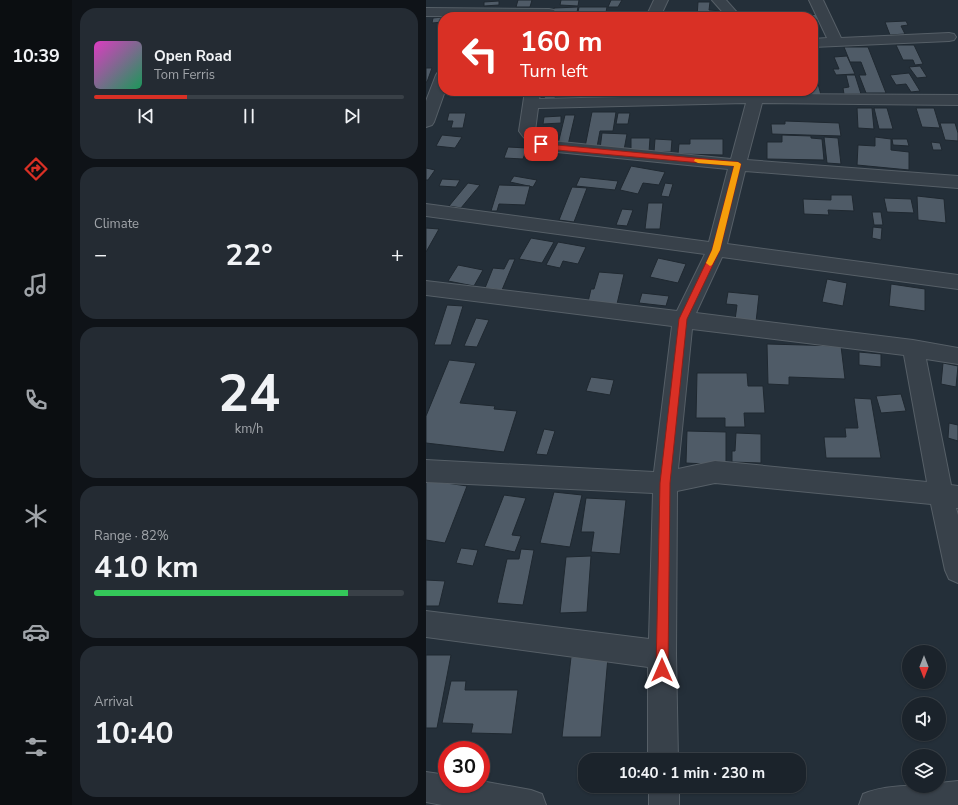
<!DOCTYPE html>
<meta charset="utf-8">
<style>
body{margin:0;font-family:"Nunito Sans",sans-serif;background:#242b33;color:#f1f3f6;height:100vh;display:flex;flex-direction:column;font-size:15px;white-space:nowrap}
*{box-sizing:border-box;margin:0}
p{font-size:13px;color:#a0a4a9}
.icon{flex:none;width:22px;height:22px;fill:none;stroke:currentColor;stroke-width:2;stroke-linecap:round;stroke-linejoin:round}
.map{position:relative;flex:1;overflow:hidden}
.panel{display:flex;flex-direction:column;gap:8px;padding:8px;background:#0f1318;width:354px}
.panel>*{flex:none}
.top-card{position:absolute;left:12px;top:12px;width:380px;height:84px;border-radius:16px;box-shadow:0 1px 3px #0004,0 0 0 1px #394047;background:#d93025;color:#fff;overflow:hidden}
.needle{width:26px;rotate:180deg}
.buttons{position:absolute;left:476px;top:645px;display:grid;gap:8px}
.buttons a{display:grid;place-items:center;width:44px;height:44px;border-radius:50%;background:#1b232b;box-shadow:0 1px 3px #0004,0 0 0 1px #394047;font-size:20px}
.speed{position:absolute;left:12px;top:741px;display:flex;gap:8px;font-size:20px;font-weight:700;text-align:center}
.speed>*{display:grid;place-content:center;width:52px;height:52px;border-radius:50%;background:#1b232b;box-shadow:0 1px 3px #0004,0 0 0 1px #394047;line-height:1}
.speed .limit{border:6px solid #d22;background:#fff;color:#111}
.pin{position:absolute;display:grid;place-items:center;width:34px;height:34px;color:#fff;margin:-17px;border-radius:8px;box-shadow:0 2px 6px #0006}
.me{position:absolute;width:44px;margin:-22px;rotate:0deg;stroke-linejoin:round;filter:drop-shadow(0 0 3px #0008)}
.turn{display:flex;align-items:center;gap:14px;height:84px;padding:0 16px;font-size:18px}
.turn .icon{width:52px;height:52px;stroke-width:2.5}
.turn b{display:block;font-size:28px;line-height:34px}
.big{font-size:30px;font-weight:700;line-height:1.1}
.panel .card{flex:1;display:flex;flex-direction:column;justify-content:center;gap:6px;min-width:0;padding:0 14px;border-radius:16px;background:#242b33}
.panel .dial{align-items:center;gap:0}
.dial b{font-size:52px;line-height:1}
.song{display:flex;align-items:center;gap:12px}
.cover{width:48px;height:48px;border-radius:6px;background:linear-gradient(135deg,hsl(310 70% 55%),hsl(150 70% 35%))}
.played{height:4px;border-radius:2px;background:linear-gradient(90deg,#d93025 30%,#394047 30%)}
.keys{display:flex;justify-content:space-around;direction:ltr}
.heat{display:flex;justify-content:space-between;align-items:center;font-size:22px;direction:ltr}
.charge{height:6px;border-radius:3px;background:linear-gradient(90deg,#34c759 82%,#394047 0)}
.trip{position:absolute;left:152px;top:753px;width:228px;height:40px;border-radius:16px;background:#1b232b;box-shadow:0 1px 3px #0004,0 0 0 1px #394047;font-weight:700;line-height:40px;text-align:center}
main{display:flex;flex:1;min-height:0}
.tab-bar{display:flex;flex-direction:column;width:72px;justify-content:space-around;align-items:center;background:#0b0e11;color:#a0a4a9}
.tab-bar .icon{width:28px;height:28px}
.tab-bar .active{color:#d93025}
.tab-bar b{font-size:18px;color:#f1f3f6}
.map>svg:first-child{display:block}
.building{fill:#4f5b67;stroke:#1f2830}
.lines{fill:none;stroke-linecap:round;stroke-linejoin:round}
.minor-casing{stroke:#565f67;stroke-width:2}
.minor{fill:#38414a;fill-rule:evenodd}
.route{fill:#d93025;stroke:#8d1f18}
.slow{fill:#f59e0b}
</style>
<main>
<nav class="tab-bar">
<b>10:39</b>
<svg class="icon active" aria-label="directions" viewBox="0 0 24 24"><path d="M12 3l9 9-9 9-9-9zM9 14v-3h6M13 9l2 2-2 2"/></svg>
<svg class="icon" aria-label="music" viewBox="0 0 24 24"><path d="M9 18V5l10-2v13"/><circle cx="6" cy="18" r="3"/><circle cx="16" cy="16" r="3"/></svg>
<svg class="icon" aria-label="phone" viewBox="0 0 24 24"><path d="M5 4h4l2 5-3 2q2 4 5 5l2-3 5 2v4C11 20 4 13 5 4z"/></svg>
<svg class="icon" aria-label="climate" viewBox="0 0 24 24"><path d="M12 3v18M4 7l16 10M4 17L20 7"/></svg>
<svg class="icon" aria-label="car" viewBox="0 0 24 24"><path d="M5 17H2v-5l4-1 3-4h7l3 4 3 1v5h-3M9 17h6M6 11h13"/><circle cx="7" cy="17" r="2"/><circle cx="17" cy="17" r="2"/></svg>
<svg class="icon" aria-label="filters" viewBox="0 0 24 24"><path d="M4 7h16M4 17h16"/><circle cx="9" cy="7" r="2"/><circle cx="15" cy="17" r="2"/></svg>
</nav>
<section class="panel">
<div class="card">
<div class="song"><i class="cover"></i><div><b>Open Road</b><p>Tom Ferris</p></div></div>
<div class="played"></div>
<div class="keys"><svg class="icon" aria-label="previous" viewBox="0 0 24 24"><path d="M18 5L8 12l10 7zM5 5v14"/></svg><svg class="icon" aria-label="pause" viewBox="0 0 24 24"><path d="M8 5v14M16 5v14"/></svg><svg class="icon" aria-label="next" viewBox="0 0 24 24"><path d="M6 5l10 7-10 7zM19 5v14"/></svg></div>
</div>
<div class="card"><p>Climate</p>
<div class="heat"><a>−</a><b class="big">22°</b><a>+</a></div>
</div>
<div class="card dial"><b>24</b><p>km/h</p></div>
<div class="card"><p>Range · 82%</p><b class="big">410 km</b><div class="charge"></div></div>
<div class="card"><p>Arrival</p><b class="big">10:40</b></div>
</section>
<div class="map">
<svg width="532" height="805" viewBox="0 0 532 805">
<rect width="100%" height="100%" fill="#242f39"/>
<g class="building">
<path d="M92,0H106L104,7H90Z"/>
<path d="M135,0H153L152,6L134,5Z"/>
<path d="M185,0H196L192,7H182Z"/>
<path d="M73,1V5L58,6V2Z"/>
<path d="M272,2H284L283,10L296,11V17H271Z"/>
<path d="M152,7L150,17H126L128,8Z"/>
<path d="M153,7H181L180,12H152Z"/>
<rect x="156" y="13" width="24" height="4"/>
<path d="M184,13H195V17H183Z"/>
<path d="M392,14L395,19L387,20V17L374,16Z"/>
<path d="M17,17V22L6,23L7,18Z"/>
<path d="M480,21L482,25L475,26L479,34L464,35L459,22Z"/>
<path d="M470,45H488L497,64L489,65L487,60H477Z"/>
<path d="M418,47H442L460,93H440L433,75H440L435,62H424Z"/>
<path d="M421,56L429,74L410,75L407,69H413L408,57Z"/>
<path d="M494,66L501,77L491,78L483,67Z"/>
<path d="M0,68H6L1,82H0Z"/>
<path d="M483,73L494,91L485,92L480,84L470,85L464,75Z"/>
<path d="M420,75H429L435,94H418L417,88L423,87Z"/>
<path d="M387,80H391L395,95H376L375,91H387Z"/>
<path d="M130,91L129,99H118L119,92Z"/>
<path d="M281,91H297V95H282Z"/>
<path d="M431,108H446L448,129L432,128Z"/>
<path d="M448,108H461L467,129H453Z"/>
<path d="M490,108H508L514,128L496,127Z"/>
<path d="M166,112H190L187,131H174L171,147H159Z"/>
<path d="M23,113H40L37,128H25L27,121H21Z"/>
<path d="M192,113H204L202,124H190Z"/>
<path d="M139,115H149L142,145L132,144Z"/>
<path d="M135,116V123L117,124L118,117Z"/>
<path d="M359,121L413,123L415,136L346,134L345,124H359Z"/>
<path d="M514,123H529L532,133V141L519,140Z"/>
<path d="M176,133L201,134L198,150L174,149Z"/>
<path d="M16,135L36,137L29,148L10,146Z"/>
<path d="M356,135L385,136V138L396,139L398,160L341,159V142H356Z"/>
<path d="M398,137L412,138L415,164L401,163Z"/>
<path d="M449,137L465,139V150L483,152V170L431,165L432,145L449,146Z"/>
<path d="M205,138H224L223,152H205Z"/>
<path d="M229,139L246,140L245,152H228Z"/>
<path d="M264,139H297V155L252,154L253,144H264Z"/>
<path d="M466,139H481L483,146L467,145Z"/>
<path d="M505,142L514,143L516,150H507Z"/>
<path d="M82,147L101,148L97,159L78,158Z"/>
<path d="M205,166L239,172L233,185L217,183L212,194L194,190Z"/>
<path d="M0,168L9,170L2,180H0Z"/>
<path d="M88,176L111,180L107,187L84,182Z"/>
<path d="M154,177L192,181L189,190L150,186Z"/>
<path d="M16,179L34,180L30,187L13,186Z"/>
<path d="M42,183L54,185L35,208L23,206Z"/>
<path d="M239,183L247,184L243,197L235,196Z"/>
<path d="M73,185L104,186L99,205L73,204L71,211H65Z"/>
<path d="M146,187L161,188L148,222L133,220Z"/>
<path d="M405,195H426L428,211L402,210L403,215L378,214L377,199L405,200Z"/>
<path d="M491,196L518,199L520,223L492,220Z"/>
<path d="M458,198L485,199L488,213L461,212Z"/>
<path d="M222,203H237L234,229H219Z"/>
<path d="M196,209L207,210L201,226L190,225Z"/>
<path d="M446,212H455L457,225H448Z"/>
<path d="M447,227L456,228L455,240L446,238Z"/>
<path d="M0,228L13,229L0,252Z"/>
<path d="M105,238L128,242L116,263L93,259Z"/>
<path d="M132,242L160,247L152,264L137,261L134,268L120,265Z"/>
<path d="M232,258L260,264L252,283L224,277Z"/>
<path d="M83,259H89L76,290L59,288L67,268L78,269Z"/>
<path d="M32,265L57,270L48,286L22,281Z"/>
<path d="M173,272L198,274L191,304L162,302L165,289H168Z"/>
<path d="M401,279L421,283L417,306L396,302Z"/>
<path d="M465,284L499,289V311L463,306Z"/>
<path d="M302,292L333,295L330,322L309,320L311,305L300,304Z"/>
<path d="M216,293L243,296L240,306L213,303Z"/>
<path d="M21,305L37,306L25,345H8Z"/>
<path d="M50,318L63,320L51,347L38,346Z"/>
<path d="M341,344L415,346L419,379L363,377V385L342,384Z"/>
<path d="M433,352L455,354V367L433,365Z"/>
<path d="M23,360L50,363L34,403L69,406L68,409L91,411L78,452L0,443V416Z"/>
<path d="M517,363L532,366L530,387L515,384Z"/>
<path d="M271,373H321L322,386H337L339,413H318L319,427H299V418H270Z"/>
<path d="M165,377L188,380L184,395L160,391Z"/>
<path d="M475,394L480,411L455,413L450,396Z"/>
<path d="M428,398L445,399L455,458H400L398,437H420L419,428H432Z"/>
<path d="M523,423L532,425V441L522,438Z"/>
<path d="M118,429L129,431L121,455L110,454Z"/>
<path d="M261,431L300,432V465L260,463Z"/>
<path d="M310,433L335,434V463L306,462V451H309Z"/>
<path d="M0,480L41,486L19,543L0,540Z"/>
<path d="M128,492L156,495L144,547L114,543Z"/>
<path d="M78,495L100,498L86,535L95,536L89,552L58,546Z"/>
<path d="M160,498L200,500L194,554L165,552L168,532H155Z"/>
<path d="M35,548L52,550L47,566L30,563Z"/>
<path d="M95,549L108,550L97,605L71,603L81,559H93Z"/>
<path d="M165,556L161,612L134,613L140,557Z"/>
<path d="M0,580L19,581L13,606H0Z"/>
<path d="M0,655H25L11,728H0Z"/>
<path d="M145,657H182L175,737H136Z"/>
<path d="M25,681H40L39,690H92L86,734L45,733L47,724L16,723Z"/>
</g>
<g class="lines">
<g class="minor-casing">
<g id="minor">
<path d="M228,0H242L234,17H220Z"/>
<path d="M286,0H300L315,17H301Z"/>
<path d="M383,0H397L415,38L523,33L528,34L530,37L528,40L523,41L387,47V39L401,38Z"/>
<path d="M0,8L123,9L128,10L130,13L128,16L123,17L0,16Z"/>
<path d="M17,71V91H19L8,122L6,125L0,127V101L10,75L12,72Z"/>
<path d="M99,91H115L113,99L323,94V91H339L338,94L532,95V105L336,103L321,160L532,176V188L319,171L301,244L532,275V289L296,257L270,313L487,340L532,348V364L500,359L525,485L532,486V508H530L532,515V583L523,579L519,570L505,504L289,483L251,491L250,655L252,760H222V667L0,637V611L223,639L227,493L0,482V460L228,472L246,326L0,295V281L251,311L279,254L0,216V204L283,242L302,169L131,152C114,150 103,146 93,131ZM320,103L305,159L125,141L116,138L109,131L112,108ZM266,329L478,355L501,482L289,461L252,469Z"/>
<path d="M0,772L21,775V784H55V781L105,790L116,794L120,805H16L0,802Z"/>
<path d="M532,781V805H433L437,794C461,784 488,786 513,786V783Z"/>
<rect x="223" y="786" width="30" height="19"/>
</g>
</g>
<use href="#minor" class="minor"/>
</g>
<path class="route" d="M115,142L131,145L312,162L315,164L294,250L261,319L244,483L242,670L240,674L236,676L232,674L230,670L234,483L253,319L286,250L308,166L131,150L113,146L112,144Z"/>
<path class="slow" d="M269,159L312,162L315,164L294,250L286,265L284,266L280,263L286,250L308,166L272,163L268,161Z"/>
</svg>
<div class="buttons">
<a><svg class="needle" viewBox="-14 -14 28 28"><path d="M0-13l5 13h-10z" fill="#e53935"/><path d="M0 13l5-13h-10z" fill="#a0a4a9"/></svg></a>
<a><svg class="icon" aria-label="sound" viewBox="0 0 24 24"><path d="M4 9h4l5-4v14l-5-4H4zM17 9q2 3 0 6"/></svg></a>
<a><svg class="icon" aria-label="layers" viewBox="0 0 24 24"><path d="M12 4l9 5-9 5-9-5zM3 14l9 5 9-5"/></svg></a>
</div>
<div class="speed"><div class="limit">30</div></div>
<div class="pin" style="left:115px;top:144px;background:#d93025"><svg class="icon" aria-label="arrive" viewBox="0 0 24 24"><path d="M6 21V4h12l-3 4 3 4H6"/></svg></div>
<svg class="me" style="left:236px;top:670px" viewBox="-20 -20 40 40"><path d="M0-17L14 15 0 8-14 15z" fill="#d93025" stroke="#fff" stroke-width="4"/></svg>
<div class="trip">10:40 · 1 min · 230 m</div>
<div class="top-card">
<div class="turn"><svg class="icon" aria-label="left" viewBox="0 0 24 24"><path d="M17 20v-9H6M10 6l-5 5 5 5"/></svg><div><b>160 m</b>Turn left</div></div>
</div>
</div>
</main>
